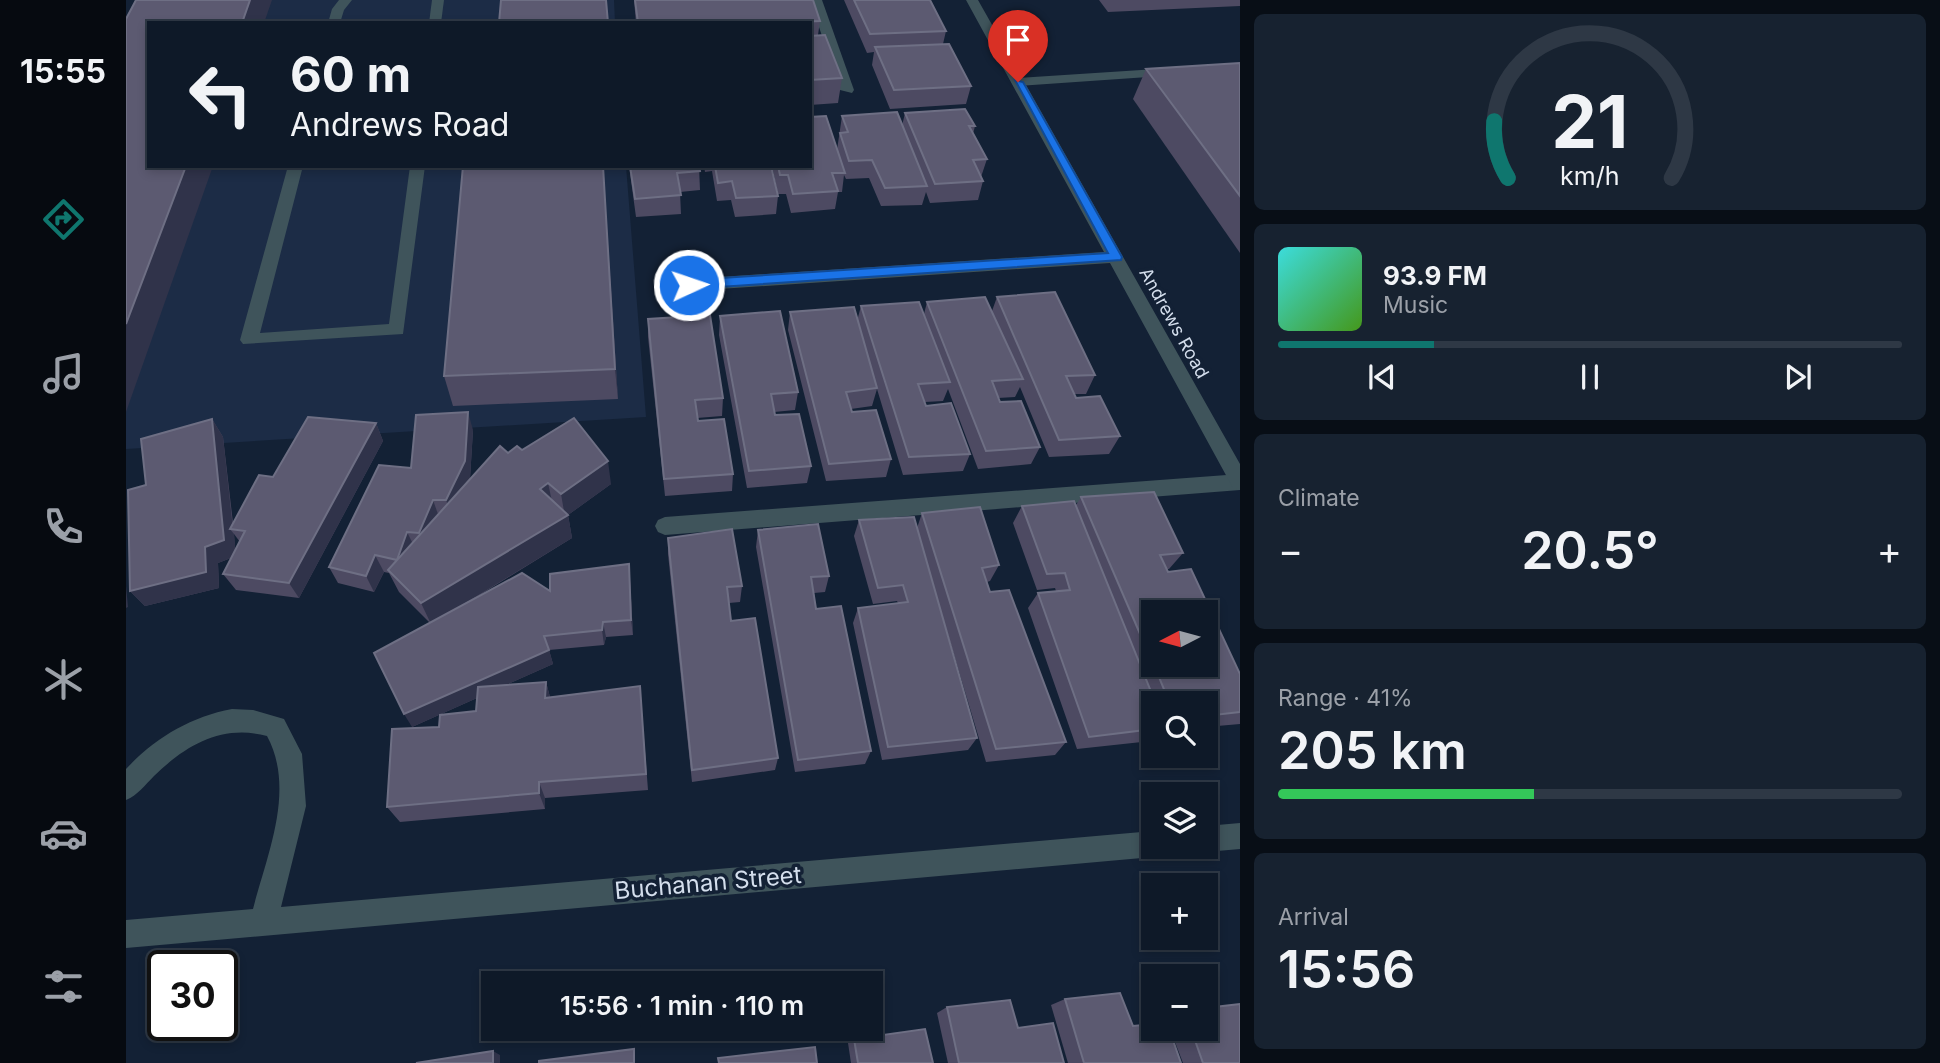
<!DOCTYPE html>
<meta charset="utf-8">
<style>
body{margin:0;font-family:Inter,sans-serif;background:#172230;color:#f1f3f6;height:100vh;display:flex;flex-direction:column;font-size:26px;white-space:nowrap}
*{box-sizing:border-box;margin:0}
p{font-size:23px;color:#9ba0a8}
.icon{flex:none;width:38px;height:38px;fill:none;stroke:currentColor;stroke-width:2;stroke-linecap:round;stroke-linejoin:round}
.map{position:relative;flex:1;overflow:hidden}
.details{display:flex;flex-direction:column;gap:14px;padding:14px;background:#080e16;width:700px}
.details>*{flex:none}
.top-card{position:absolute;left:21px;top:21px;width:665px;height:147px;border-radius:0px;box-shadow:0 4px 10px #0003,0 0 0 2px #2e3845;background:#0e1928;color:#f1f3f6;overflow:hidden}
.needle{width:46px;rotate:264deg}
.tools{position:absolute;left:1015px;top:600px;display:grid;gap:14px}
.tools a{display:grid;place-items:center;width:77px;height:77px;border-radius:0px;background:#0e1928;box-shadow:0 4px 10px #0003,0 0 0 2px #2e3845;font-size:35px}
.speed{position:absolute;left:21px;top:950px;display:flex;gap:14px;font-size:35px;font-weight:700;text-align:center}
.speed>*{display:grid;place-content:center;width:91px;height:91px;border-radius:50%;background:#0e1928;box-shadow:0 4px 10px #0003,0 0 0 2px #2e3845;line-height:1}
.speed .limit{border:4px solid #111;border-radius:10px;background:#fff;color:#111}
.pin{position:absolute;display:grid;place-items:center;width:60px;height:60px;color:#fff;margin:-72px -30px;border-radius:50% 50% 50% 0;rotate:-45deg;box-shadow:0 0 7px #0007}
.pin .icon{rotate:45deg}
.me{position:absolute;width:77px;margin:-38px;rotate:87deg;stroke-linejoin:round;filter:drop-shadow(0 0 5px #0008)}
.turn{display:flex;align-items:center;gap:24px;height:147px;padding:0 28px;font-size:32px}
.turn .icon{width:91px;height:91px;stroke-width:2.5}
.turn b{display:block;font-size:49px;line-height:60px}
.big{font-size:52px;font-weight:600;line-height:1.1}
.details .card{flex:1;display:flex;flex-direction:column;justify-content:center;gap:10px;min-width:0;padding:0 24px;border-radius:10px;background:#172230}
.details .dial{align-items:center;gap:0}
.dial svg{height:182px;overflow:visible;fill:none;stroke:#2e3845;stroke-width:7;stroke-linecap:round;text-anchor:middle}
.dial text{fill:#f1f3f6;stroke:none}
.song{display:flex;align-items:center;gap:21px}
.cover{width:84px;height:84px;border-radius:10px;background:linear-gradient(135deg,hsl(180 70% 55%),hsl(100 70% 35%))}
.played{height:7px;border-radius:4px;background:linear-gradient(90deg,#0f766e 25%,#2e3845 25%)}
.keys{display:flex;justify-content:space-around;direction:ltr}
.heat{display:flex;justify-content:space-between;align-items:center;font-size:38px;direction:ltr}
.charge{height:10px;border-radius:5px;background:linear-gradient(90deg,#34c759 41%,#2e3845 0)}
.trip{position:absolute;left:355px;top:971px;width:402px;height:70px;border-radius:0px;background:#0e1928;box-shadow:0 4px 10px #0003,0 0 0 2px #2e3845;font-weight:600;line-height:70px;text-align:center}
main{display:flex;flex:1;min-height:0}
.dock{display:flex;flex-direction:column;width:126px;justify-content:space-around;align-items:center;background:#060a10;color:#9ba0a8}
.dock .icon{width:49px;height:49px}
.dock .current{color:#0f766e}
.dock b{font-size:32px;color:#f1f3f6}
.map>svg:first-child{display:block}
.built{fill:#1c2c46}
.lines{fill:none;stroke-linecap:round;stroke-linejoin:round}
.lane{fill:#3f545b;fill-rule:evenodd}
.street{fill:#3f545b;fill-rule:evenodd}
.wall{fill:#4d4a62;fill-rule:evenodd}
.shaded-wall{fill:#30334a}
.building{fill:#5c5a71;stroke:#6e6f84;stroke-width:2}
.route{fill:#1a73e8;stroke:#114b97;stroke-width:2}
.labels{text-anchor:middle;stroke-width:7;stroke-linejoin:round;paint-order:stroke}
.far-street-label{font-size:18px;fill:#d4deec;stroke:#132135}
.near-street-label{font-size:24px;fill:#d4deec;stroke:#132135}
</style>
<main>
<nav class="dock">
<b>15:55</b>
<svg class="icon current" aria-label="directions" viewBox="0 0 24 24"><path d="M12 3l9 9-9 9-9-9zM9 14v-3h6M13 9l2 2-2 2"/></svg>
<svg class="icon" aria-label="music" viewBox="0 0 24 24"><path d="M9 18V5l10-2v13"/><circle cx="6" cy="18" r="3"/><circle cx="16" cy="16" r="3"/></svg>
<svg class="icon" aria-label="phone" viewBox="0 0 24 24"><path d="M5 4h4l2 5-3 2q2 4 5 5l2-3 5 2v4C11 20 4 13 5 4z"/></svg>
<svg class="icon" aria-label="climate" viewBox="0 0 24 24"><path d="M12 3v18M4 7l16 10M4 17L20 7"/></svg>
<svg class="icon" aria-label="car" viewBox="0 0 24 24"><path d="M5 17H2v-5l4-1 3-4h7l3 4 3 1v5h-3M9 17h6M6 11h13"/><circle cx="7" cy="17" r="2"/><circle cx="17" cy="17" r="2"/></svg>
<svg class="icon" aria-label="filters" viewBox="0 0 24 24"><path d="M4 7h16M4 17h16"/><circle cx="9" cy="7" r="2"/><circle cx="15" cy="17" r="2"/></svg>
</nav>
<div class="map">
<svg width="1114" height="1063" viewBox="0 0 1114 1063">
<rect width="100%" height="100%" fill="#132135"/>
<path class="built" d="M34,0H488L489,23H23V166H500L520,417L0,449V68Z"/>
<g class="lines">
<g class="lane">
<path d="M213,0H226L218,10L214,23H202L206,9Z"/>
<path d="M306,0H318L315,23H303Z"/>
<path d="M684,0H696L728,90L726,93L714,90Z"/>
<path d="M1046,68L1051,69V75L892,86L885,82L892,78Z"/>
<path d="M162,166H177L134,333L263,324L284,166H299L277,334L117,344L114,340Z"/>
<path d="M1114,474V490L539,535L532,532L529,526L532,520L539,517Z"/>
</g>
<g class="street">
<path d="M840,0H852L1114,464V490L1107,488L984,263L563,291L555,285L563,279L978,252Z"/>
<path d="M106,709L127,710L158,719L176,754L180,806L155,907L1027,831V847H1039L1036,853L1027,857L0,948V920L127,909C141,854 170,790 141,736C96,724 60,745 28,776C19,785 12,795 0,800V769C29,738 64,717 106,709Z"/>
<path d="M1114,823V849L1080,852L1071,848L1080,847V826Z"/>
</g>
</g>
<g class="wall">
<path d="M508,0H687L694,21L692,35L716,78L712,103L684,105V23H510Z"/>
<path d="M718,0H804L820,31L817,44L845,86L840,104L764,109L746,65L748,52L741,53Z"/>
<path d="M973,0H1114V6L982,12Z"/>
<path d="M1114,63V253L1007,99L1020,69Z"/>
<path d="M779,113L849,126L847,134L861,159L855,177L857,181L852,200L804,203L800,192L796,205L755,206L743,178L720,179L718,175L716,192H712L709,209L665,213L660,194H652L646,166H684L711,150L716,116L776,126Z"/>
<path d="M477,166L492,399L327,406L318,376Z"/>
<path d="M503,166H573L574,190L554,192L555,214L510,217Z"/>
<path d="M578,166H645L652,196L650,214L609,217L605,200L591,201L586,171L579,172Z"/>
<path d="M871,297L969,375L960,394H948L950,398L994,436L983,454L923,457L894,387L889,397L872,398L874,402L914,447L905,464L852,469L822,389L817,401L799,402L800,406L844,454L837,471L777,475L751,389L746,406L725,409L726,412L765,459L760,477L700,481L662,330L664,312L731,321L735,306L798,314L801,302L866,311Z"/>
<path d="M594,316L672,392L669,410L648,412L649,415L685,466L681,483L621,488L593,335Z"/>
<path d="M522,319L597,398L596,416L571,418L572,421L607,474L606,491L539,496L522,337Z"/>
<path d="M86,419L97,437L107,523L147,477L250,423L257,441L173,598L110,590L97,574L105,558L92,563L93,588L19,606L4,591L20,485ZM108,534L114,542L109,550Z"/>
<path d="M347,430L344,479L382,453L396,450L485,484L442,515L446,538L334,607L424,591L504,580L507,635L480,637L478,645L423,650L427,664L380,685L420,682L424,697L514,686L522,790L419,798V809L274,822L261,807L313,727L350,711L351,698L286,727L304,623L273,592L263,573L258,572L248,592L212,583L203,567L285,468Z"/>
<path d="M955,497L1057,553L1043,569H1041L1114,674V724L1080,727V704H1027V739L1025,741L951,749L902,608L912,593L930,591L929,588L911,590L887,523L896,506L950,505Z"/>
<path d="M796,513L873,565L864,581L861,582L864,592L940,742L929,755L860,762L814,608L851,738L842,750L756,760L727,623L732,608L772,603L771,601L747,604L728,536L733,520L791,528Z"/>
<path d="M632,530L703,576L699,592L688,593L690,609L745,751L739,764L669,772L630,547Z"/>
<path d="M542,538L616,586L614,602L603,603L605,621L652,758L649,770L566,782L542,554Z"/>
<path d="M939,999L1007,1026L1055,1063H942L925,1005Z"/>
<path d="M821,1007L892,1028L938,1063H822L811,1013Z"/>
<path d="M1044,1029H1080L1114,1063H1057Z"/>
<path d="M728,1039L807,1063H725L722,1043Z"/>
</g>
<g class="shaded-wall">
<path d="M124,0H146L138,23H116Z"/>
<path d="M60,166H87L0,412V324Z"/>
<path d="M477,166L492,399L489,369Z"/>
<path d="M342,412L347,430L344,478L326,517L320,500Z"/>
<path d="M86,419L97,437L107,529H104L108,534L110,556L92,563L93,588L19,606L4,591L79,547Z"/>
<path d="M250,423L257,441L173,598L163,583Z"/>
<path d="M482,461L485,484L442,515L446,538L305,624L295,603L439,517L435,494Z"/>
<path d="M422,483L427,506L414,489Z"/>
<path d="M307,500L313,517L300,549L293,533Z"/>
<path d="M281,532L289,548L271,560Z"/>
<path d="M249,555L258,572L248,592L240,576Z"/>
<path d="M503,564L504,580L507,635L505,620Z"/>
<path d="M0,586L2,607L0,608Z"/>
<path d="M477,622L480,637L478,645L476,630Z"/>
<path d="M423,650L427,664L286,727L278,714Z"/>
<path d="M420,682L425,701L419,698Z"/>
<path d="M413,782L419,798V809L413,793Z"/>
<path d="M367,1051L374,1055V1063H367Z"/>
</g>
<g class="building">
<path d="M10,0H124L116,23H23V166H60L0,324V19Z"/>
<path d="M375,0H480L482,23H373Z"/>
<path d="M509,0H687L694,21L642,23H512Z"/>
<path d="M728,0H804L820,31L744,34Z"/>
<path d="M699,35L716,78L684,80V36Z"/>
<path d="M823,44L845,86L768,90L749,47Z"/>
<path d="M1114,63V196L1020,69Z"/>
<path d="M839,109L849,126H843L861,159L847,160L857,181L809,184L779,113Z"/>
<path d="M771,112L801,186L759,188L746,160L723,161L714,133L722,132L716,116Z"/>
<path d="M700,116L719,173H706L712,191L667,194L662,175H654L652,166H684V117Z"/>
<path d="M337,166H477L489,369L318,376Z"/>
<path d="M504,166H573L574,171L551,173L555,195L509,199Z"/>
<path d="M589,166H645L652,196L610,198L606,181L592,183Z"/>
<path d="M929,292L969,375L940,376L950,398L974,396L994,436L933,440L871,297Z"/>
<path d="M859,297L897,379L866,381L874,402L895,401L914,447L860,451L801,302Z"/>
<path d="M793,302L824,382L792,384L800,406L825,403L844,454L783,457L735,306Z"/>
<path d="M728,307L751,388L720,392L726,412L750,410L765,459L703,464L664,312Z"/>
<path d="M654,311L672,392L645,394L649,415L673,414L685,466L623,471L594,316Z"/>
<path d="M584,315L597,398L569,400L572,421L598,419L607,474L538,479L522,319Z"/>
<path d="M342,412L339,461L320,500H307L293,533L281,532L271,560L249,555L240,576L203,567L253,465L285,468L290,415Z"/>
<path d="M182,417L250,423L163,583L97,574L119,531L104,529L133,475L147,477Z"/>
<path d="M448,418L482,461L435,494L422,483L414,489L442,515L295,603L262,570L374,446L382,453L391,446L396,450Z"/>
<path d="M86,419L98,540L79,547L80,572L4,591L2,490L20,485L15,439Z"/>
<path d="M1028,492L1057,553L1034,555L1042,572L1065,569L1114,674V712L1080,716V704H1044L1028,665H1080V612H1027V664L955,497Z"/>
<path d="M948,501L1030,704H1027V729L963,737L912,593L944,590L939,573L921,574L896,506Z"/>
<path d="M854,507L873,565L856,568L864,592L883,590L940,742L870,749L796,513Z"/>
<path d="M788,517L851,738L762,747L732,608L782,602L777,585L752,588L733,520Z"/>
<path d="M692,524L703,576L685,577L690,609L715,606L745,751L672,760L632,530Z"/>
<path d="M606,529L616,586L601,587L605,621L629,618L652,758L566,770L542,538Z"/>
<path d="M503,564L505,620L477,622L476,630L418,636L423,650L278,714L248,653L396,573L424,591V574Z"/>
<path d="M420,682L419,698L514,686L520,774L413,782V793L261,807L266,729L313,727L314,715L350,711L352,687Z"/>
<path d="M994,993L1007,1026L1027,1024V1029H1043L1055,1063H958L939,999Z"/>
<path d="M884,1000L892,1028L927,1023L938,1063H833L821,1007Z"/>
<path d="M1114,1004V1063H1077L1065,1029H1080V1008Z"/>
<path d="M799,1029L807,1063H732L728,1039Z"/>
<path d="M689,1047L691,1063H593L592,1058Z"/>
<path d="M508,1049V1063H413V1061Z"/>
<path d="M367,1051V1063H290Z"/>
</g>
<path class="route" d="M889,80L897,82L996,257L995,260L563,289L557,285L563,280L982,253Z"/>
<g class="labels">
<g class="far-street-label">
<text transform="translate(1048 323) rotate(61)" y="6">Andrews Road</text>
</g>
<g class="near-street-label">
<text transform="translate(582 883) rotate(-5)" y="8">Buchanan Street</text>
</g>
</g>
</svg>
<div class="tools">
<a><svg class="needle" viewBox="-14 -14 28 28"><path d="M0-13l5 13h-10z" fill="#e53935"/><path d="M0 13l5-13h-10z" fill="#9ba0a8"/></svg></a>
<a><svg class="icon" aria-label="search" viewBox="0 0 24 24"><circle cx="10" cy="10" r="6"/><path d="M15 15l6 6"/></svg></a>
<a><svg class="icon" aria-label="layers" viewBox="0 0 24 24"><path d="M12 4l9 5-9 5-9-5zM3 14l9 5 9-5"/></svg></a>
<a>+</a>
<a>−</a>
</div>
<div class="speed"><div class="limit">30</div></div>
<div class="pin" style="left:892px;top:82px;background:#d93025"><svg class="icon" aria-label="arrive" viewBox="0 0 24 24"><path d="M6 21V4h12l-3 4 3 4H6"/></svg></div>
<svg class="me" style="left:563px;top:285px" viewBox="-20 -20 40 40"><circle r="17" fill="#1a73e8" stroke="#fff" stroke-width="3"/><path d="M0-11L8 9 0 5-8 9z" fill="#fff"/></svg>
<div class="trip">15:56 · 1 min · 110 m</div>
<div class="top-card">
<div class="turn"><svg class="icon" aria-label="left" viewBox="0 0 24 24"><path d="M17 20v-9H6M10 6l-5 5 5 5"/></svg><div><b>60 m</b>Andrews Road</div></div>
</div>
</div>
<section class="details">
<div class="card dial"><svg viewBox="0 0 100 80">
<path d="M14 69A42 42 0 1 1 86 69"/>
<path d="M14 69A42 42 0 0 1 8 44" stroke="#0f766e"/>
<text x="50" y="56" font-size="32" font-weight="700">21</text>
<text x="50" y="72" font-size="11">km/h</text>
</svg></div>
<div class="card">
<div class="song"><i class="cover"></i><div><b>93.9 FM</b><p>Music</p></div></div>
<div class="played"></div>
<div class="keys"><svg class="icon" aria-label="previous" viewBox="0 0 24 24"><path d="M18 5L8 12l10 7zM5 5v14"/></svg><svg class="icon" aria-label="pause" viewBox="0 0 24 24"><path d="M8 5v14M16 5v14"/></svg><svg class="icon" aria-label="next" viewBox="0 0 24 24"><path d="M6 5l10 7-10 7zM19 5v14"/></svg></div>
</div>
<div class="card"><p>Climate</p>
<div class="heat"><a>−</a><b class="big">20.5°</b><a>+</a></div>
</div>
<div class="card"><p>Range · 41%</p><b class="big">205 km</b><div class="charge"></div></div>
<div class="card"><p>Arrival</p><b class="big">15:56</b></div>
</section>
</main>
